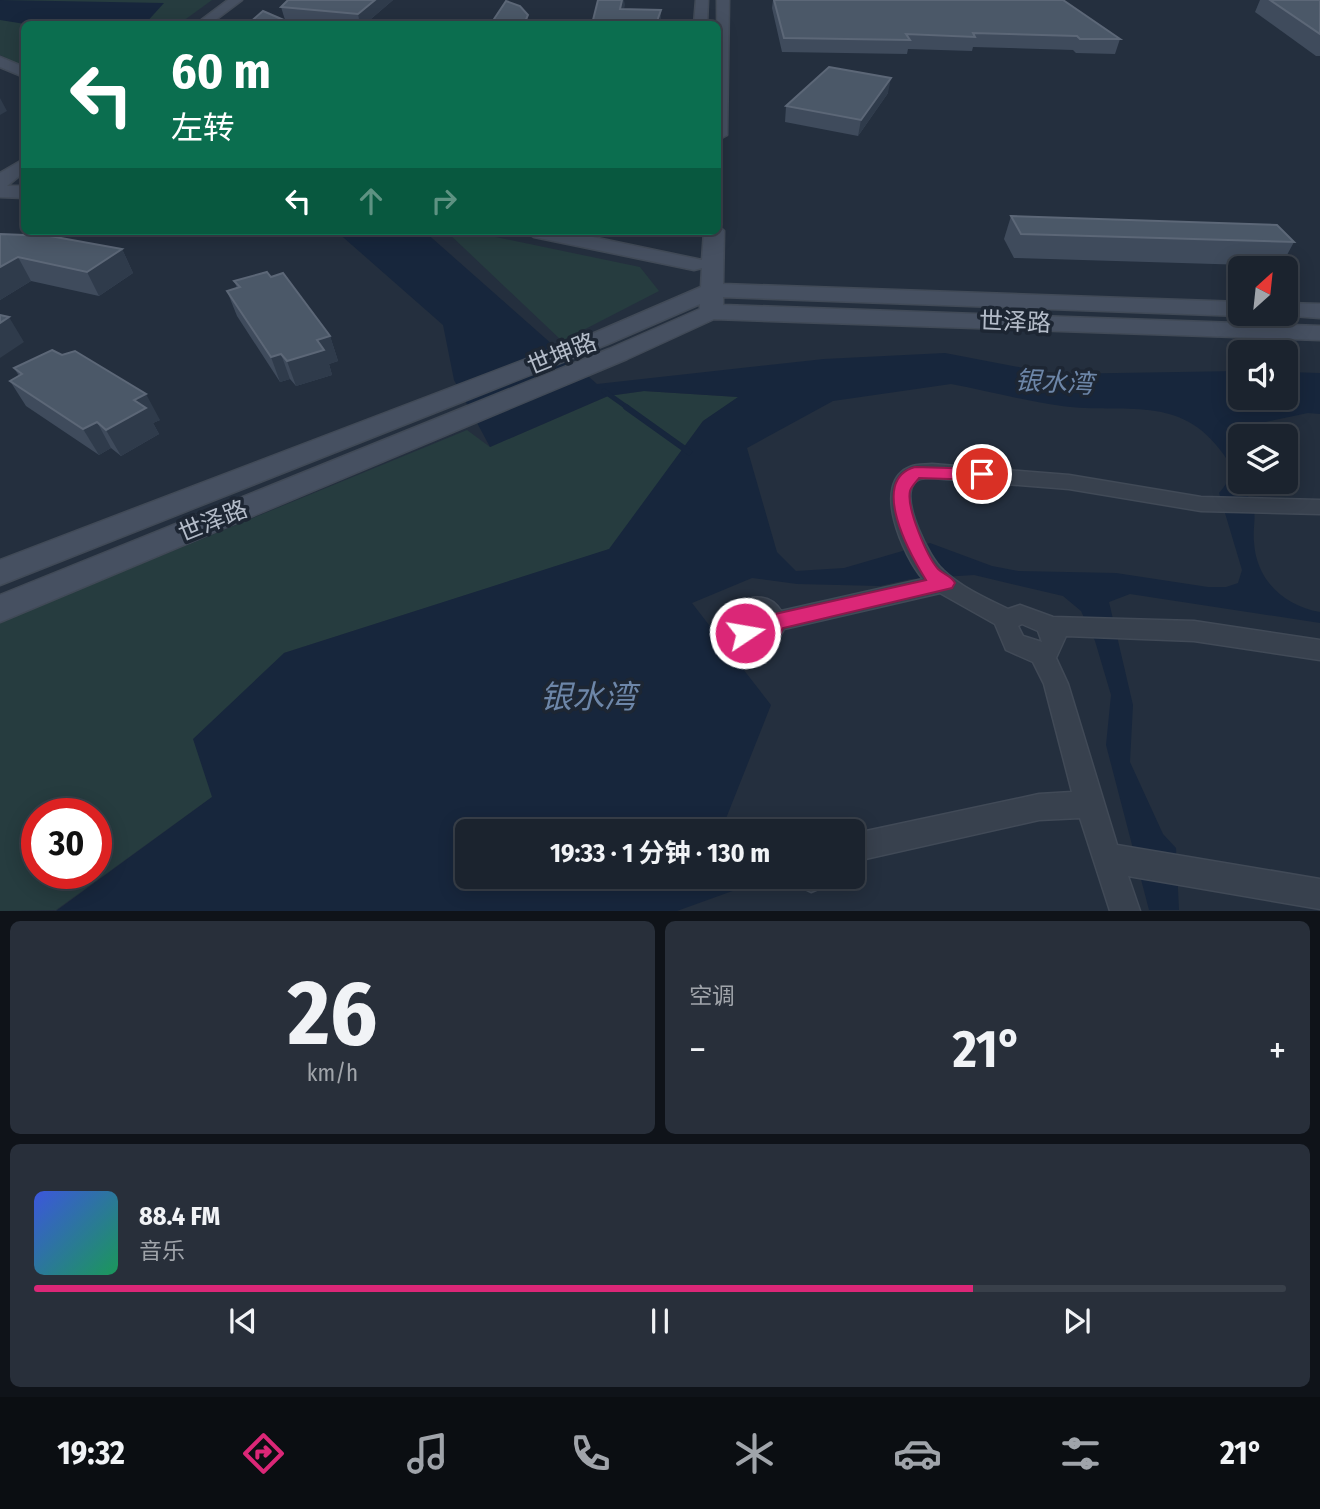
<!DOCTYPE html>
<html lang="zh">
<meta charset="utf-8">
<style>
body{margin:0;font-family:"Fira Sans Condensed","Noto Sans SC",sans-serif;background:#282f3a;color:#f1f3f6;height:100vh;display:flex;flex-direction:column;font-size:26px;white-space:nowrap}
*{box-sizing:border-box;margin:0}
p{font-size:23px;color:#a0a4aa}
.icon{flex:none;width:38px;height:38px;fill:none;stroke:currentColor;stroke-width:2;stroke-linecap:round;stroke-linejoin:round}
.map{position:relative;height:911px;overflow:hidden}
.sheet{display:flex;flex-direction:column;gap:10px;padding:10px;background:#0f1319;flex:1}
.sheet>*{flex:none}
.banner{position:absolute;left:21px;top:21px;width:700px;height:214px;border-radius:10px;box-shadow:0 4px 18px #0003,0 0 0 2px #39404a;background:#0b6e4f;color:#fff;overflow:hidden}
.needle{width:46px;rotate:27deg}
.fabs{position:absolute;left:1228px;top:256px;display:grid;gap:14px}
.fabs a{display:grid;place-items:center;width:70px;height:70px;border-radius:10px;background:#1b232e;box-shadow:0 4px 18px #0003,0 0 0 2px #39404a;font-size:35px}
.speed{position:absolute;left:21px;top:798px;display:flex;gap:14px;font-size:35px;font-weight:700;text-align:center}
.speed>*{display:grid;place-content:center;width:91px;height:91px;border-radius:50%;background:#1b232e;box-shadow:0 4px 18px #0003,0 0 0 2px #39404a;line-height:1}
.speed .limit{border:10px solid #d22;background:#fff;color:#111}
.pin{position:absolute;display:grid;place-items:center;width:60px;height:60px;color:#fff;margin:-30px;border:4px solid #fff;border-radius:50%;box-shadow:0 2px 7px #0007}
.me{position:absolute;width:77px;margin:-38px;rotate:78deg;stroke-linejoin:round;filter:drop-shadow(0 0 5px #0008)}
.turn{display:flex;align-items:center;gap:24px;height:147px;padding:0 35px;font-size:32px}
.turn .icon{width:91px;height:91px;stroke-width:2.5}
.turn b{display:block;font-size:49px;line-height:60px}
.lanes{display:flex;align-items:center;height:66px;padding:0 35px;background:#0003;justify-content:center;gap:35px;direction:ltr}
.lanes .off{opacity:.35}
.big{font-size:52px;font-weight:700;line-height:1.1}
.sheet .tile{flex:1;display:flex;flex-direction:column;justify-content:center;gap:10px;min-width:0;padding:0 24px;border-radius:10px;background:#282f3a}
.sheet .dial{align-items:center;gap:0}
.dial b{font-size:91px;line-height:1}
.song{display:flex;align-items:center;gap:21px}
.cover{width:84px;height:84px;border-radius:10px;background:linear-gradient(135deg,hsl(230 70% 55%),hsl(150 70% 35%))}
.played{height:7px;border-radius:4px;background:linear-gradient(90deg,#db2777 75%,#39404a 75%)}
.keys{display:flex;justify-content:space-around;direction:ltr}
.heat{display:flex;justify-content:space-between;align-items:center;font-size:38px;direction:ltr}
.sheet .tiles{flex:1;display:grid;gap:10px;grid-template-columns:1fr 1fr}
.tile:last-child{grid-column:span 2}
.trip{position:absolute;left:455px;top:819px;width:410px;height:70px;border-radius:10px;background:#1b232e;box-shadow:0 4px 18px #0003,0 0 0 2px #39404a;font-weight:700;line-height:70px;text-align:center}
.dock{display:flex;height:112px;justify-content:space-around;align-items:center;background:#0b0e12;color:#a0a4aa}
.dock .icon{width:49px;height:49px}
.dock .active{color:#db2777}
.dock b{font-size:32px;color:#f1f3f6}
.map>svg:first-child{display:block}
.green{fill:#263c3f;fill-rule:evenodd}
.water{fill:#17263c;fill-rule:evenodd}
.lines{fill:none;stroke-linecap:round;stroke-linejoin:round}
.stream-far1{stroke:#17263c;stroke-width:5}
.stream{stroke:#17263c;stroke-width:6}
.street-casing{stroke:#414a57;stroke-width:3}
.secondary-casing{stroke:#414a57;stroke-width:3}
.street{fill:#38414e;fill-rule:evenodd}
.secondary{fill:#465061;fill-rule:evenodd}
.wall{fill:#3f4b5c}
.shaded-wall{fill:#2f3b4b}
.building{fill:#4b5868;stroke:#5c6777;stroke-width:2}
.route{fill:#db2777;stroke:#8e194d;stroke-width:2}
.labels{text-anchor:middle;stroke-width:7;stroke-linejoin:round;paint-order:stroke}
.street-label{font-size:24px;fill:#b4bcc9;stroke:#1d2633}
.water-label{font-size:26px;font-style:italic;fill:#6d86a8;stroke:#1d2633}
.near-water-label{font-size:32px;font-style:italic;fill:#6d86a8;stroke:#1d2633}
</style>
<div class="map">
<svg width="1320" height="911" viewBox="0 0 1320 911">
<rect width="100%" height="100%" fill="#242f3e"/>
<g class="green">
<path d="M0,0H212L179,24H24V67L0,55Z"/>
<path d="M446,231H467L640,267L659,291L562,341Z"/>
<path d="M644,391L739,397L703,421L610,549L284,653L212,797L56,910L0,911V622L467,430L490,447L608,396ZM37,814H96V873H37Z"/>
</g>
<g class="water">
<path d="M0,0L164,3L145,24H25L0,20Z"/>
<path d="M336,231H424L597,384L824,359L945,353L1055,374L1241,371V397H1286V372L1320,373V414L1308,413L1232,429L1229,437L1241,448V481H1248L1243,491C1261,507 1252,522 1254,542C1256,580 1284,606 1320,612V623L1130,594L1109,602L1133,705L1130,762L1163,834L1176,848L1179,910H1149L1106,745L1111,695L1095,641L1081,611L1063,596L974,575L911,579L880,586L797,584L752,578L692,603L771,705L723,826L724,831H467V877H735L738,889L677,911H56L212,797L193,739L284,653L609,549L703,421L738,397L644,391L608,396L490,447L454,380L443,325ZM951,384C988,391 1025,401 1062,406C1125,415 1180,392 1224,455C1234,469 1230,481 1219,493L1242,570L1238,583L1226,587H1208L1116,573L1018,571L992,566L930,543L844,568L796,571L777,552L747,448L833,401Z"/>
</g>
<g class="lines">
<path class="stream-far1" d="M604,391L628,408"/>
<path class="stream" d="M626,407L689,452"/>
<g class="street-casing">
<g id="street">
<path d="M932,464L1069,475L1201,497L1320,500V514L1201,511L1069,489L932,478C924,478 917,478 913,485C902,502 929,558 943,570C961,587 985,598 1008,609L1020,605L1053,617L1194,621L1320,640V660L1194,641L1066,636L1056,658L1068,684L1117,845L1320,879V909L1128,876L1140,911H1110L1080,818L1039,820L852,862V834L1039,794L1072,792L1044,684L1033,662L1006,650L995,624L940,593L784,629C774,649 759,652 740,644C707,612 761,578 781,611L923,579C904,557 870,483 910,467C917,464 925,465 932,464ZM756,616L761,620L758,629L752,625ZM1022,624L1038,631L1042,642L1023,636L1018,626Z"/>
<path d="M797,877H828L823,887L811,892L801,887Z"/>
</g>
</g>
<g class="secondary-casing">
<g id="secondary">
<path d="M228,0H242L210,24H196Z"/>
<path d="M696,0H708L707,24H694Z"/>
<path d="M717,0H729L727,135L718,140Z"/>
<path d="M0,57L24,67V77L0,67Z"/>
<path d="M24,159V172L7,186H24V198L0,197V173Z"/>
<path d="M718,226L724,231L723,284L1241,302V313H1250L1241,316L723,297V305L1320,326V340L714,319L627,359L0,622V595L609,349L700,309V304L608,344L0,585V560L592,334L701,287L702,268L694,270L534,237L524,231H564L702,260L704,231H718Z"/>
<path d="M1286,303L1320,304V318L1278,315L1286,313Z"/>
</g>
</g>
<use href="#street" class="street"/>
<use href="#secondary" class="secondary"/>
</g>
<g class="wall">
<path d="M288,0H393L365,24H329L285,20L281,7Z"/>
<path d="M773,0H774L1120,39L1115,54L1076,53L1073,50L973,47L972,51L908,49L907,54L782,52L772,8Z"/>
<path d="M1260,0H1320V56H1316L1255,12Z"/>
<path d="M492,22L528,24H492Z"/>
<path d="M888,93L858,136L785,122L786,106Z"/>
<path d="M1011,216L1294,242L1281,266L1014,258L1004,239Z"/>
<path d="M0,234L122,249L133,273L99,296L31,281L0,300Z"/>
<path d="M271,277L330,336L338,361L329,364L332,375L296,386L290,379L280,382L237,316L227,291L237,288L234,281Z"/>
<path d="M14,368L160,420L153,423L159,434L121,456L111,448L99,455L26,406L10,381L19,376Z"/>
</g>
<g class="shaded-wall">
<path d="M375,0H393L365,24H360L358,14Z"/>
<path d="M622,0H624L625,5L621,24L620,9Z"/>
<path d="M661,10V24H656Z"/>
<path d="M528,15V24H524Z"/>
<path d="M891,78L888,93L858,136L861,120Z"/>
<path d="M0,98L7,111L0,115Z"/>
<path d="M122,249L133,273L99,296L87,272Z"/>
<path d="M18,257L31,281L0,300V267Z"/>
<path d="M9,317L24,342L0,358V323Z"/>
<path d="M330,336L338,361L329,364L332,375L296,386L287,361L317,340Z"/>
<path d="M281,354L290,379L280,382L271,357Z"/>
<path d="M146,394L160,420L153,423L159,434L121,456L106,430L134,400Z"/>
<path d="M97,422L111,448L99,455L83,429Z"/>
</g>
<g class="building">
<path d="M288,0H375L358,14L281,7Z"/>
<path d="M598,0H622L620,9L661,10L656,24H592Z"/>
<path d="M774,0H1063L1120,39H1080L1077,36L973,33L975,37L906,34L910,40L784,38Z"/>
<path d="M1270,0H1320V34Z"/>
<path d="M506,1L520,6L528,15L524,24L492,22Z"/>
<path d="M263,11L293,24H248Z"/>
<path d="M829,67L891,78L861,120L786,106Z"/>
<path d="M1011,216L1277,225L1294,242L1021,234Z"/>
<path d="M0,234L50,236L122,249L87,272L18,257L0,267Z"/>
<path d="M267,272L271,277L283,273L330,336L317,340L324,350L287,361L281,354L271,357L227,291L240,287L234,281Z"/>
<path d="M0,315L9,317L0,323Z"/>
<path d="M52,350L62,355L75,351L146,394L134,400L146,408L106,430L97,422L83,429L10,381L22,374L14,368Z"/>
</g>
<path class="route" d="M915,467L982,469L990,474L982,480L919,478C916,482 911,487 910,491C906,507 927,557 938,569C944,575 951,575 955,583L952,588L783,628L779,637L763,645L738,639L735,633L738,628L745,625L761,629L768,617L775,614L926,580C911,556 868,480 915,467Z"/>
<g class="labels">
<g class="street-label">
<text transform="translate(1015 322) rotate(2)" y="8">世泽路</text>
<text transform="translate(562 354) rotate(-22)" y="8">世坤路</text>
<text transform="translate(213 521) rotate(-22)" y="8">世泽路</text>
</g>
<g class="water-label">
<text transform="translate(1054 382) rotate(3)" y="9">银水湾</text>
</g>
<g class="near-water-label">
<text x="588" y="708">银水湾</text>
</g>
</g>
</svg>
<div class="fabs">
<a><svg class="needle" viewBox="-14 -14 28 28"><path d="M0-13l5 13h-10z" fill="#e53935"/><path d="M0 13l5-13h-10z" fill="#a0a4aa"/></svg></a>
<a><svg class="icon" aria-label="sound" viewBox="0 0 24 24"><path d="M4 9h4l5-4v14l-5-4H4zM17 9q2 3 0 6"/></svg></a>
<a><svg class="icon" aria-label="layers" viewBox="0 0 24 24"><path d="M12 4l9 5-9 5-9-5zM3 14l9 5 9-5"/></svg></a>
</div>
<div class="speed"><div class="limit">30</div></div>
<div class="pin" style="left:982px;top:474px;background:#d93025"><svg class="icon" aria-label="arrive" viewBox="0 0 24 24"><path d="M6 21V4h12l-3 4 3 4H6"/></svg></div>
<svg class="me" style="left:745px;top:633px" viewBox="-20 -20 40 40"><circle r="17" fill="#db2777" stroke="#fff" stroke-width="3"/><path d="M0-11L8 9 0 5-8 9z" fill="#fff"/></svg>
<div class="trip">19:33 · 1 分钟 · 130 m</div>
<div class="banner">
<div class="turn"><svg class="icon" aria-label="left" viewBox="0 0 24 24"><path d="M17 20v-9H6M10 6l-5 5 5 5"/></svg><div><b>60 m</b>左转</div></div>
<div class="lanes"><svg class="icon" aria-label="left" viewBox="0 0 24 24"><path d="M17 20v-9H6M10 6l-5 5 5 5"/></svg><svg class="icon off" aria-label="ahead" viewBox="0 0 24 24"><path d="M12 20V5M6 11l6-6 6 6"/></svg><svg class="icon off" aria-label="right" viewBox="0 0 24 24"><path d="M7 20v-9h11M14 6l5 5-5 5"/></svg></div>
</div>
</div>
<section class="sheet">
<div class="tiles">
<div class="tile dial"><b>26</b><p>km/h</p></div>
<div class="tile"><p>空调</p>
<div class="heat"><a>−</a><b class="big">21°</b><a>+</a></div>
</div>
<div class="tile">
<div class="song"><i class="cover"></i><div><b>88.4 FM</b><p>音乐</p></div></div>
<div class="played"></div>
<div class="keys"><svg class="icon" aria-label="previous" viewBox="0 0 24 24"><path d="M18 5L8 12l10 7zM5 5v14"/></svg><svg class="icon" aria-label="pause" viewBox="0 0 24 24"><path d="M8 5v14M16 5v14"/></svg><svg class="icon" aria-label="next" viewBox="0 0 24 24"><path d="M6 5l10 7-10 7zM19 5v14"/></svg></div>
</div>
</div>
</section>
<nav class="dock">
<b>19:32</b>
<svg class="icon active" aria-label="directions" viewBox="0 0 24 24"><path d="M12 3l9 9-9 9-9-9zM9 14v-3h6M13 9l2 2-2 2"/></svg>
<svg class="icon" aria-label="music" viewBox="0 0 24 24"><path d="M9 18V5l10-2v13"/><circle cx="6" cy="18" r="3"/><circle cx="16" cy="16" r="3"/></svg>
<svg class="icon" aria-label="phone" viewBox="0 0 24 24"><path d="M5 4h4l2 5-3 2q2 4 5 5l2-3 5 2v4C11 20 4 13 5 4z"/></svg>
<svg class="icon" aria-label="climate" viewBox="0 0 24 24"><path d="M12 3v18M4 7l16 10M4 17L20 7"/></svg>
<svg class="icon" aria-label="car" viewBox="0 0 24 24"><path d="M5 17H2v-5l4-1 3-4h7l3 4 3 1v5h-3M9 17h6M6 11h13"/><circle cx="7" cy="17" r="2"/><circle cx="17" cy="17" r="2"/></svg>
<svg class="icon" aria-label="filters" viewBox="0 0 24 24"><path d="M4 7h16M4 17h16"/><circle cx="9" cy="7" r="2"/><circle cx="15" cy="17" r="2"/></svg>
<b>21°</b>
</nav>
